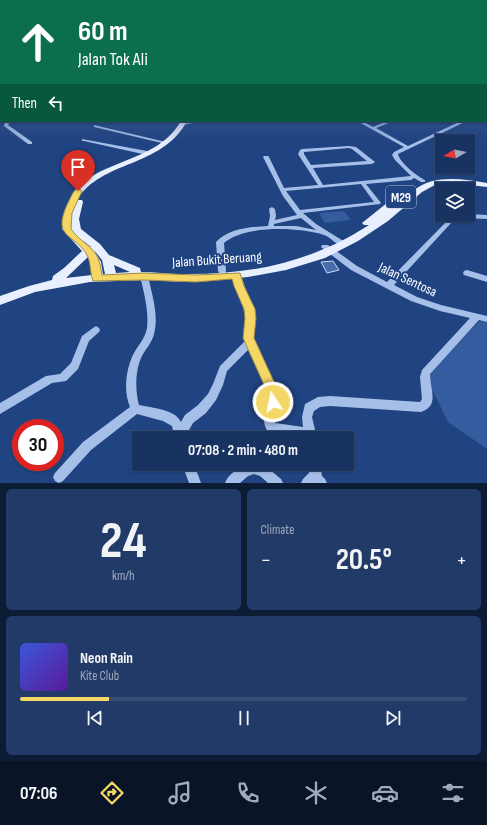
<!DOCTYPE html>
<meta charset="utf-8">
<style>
body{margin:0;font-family:"Sofia Sans Condensed",sans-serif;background:#213a67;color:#f1f3f6;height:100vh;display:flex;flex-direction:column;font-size:15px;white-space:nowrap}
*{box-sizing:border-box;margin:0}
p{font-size:13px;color:#9faabd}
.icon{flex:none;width:22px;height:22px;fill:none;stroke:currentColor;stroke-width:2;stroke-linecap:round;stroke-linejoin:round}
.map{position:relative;height:483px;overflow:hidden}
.side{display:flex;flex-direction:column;gap:6px;padding:6px;background:#0d1c35;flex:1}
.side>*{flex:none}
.top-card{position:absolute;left:0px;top:0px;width:487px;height:122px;box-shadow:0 1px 3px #0004,0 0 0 1px #364d76;background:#0b6e4f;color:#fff;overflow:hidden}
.needle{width:26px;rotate:260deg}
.tools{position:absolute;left:435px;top:134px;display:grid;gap:8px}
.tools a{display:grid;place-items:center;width:40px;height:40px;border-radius:0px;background:#183261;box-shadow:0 1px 3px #0004,0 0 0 1px #364d76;font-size:20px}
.speed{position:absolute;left:12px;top:419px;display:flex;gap:8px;font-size:20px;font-weight:700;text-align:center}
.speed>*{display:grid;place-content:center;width:52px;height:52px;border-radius:50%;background:#183261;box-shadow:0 1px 3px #0004,0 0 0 1px #364d76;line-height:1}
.speed .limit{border:6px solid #d22;background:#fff;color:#111}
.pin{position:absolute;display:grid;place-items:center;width:34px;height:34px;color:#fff;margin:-41px -17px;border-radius:50% 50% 50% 0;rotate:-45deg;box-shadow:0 0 4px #0007}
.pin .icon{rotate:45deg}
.me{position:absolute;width:44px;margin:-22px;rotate:349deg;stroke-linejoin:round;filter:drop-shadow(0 0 3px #0008)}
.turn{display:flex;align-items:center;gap:14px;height:84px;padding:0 12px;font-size:18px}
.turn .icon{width:52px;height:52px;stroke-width:2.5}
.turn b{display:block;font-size:28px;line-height:34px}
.then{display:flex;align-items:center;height:38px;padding:0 12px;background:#0003;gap:8px;font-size:15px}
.big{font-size:30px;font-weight:700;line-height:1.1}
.side .card{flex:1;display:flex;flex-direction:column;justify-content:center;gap:6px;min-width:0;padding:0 14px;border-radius:6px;background:#213a67}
.side .dial{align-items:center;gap:0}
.dial b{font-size:52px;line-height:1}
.song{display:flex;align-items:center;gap:12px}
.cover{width:48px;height:48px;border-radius:6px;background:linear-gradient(135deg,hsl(230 70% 55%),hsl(270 70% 35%))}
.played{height:4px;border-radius:2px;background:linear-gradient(90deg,#f5d767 20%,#364d76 20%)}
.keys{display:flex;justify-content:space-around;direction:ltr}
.heat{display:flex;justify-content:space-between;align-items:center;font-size:22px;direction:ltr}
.side .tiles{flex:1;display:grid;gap:6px;grid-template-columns:1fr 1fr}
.card:last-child{grid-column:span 2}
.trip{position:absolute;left:132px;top:431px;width:222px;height:40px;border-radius:0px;background:#183261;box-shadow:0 1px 3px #0004,0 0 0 1px #364d76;font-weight:700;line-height:40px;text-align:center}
.tabs{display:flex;height:64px;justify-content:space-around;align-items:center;background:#0a1427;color:#9faabd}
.tabs .icon{width:28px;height:28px}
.tabs .selected{color:#f5d767}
.tabs b{font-size:18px;color:#f1f3f6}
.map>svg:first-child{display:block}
.green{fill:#345c9f}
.building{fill:#496daa;stroke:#cadbf6}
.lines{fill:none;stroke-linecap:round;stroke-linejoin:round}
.minor{fill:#a6bfe8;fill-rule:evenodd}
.major{fill:#e8effe;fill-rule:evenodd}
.highway{fill:#fff;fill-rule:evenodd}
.route{fill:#f5d767;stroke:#9f8c43}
.labels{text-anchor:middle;stroke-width:4;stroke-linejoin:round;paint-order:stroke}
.shield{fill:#204381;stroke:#bcc7d9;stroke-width:1}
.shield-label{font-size:13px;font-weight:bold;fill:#fff}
.street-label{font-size:14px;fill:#fff;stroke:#204381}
</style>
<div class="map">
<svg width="487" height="483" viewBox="0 0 487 483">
<rect width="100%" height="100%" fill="#204381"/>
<g class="green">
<path d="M344,211L351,220L325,223L319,213Z"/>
<path d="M480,321L487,322V449L448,422L430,385L428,376L441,359Z"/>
</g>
<path class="building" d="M333,261L339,270L327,273L321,262Z"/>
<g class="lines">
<g class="minor">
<rect x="486" y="76" width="1" height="2"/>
<rect x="486" y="87" width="1" height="2"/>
<rect x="486" y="110" width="1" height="2"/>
<rect x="0" y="114" width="1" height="2"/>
<path d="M6,121H10L8,125L32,142V144H28L4,126V125Z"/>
<path d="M193,121H203L183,125L181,124Z"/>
<path d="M357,121H362L373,127L388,121H394L376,128L408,146L461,121H467L398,154C400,163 417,176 425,180V182H421L414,178L411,180L366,184L381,203L380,204L303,213L316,224L345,242L347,244L345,246C337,247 331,237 324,235C298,227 245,225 224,243L226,271L225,273H219L218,271L216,242C229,228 251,227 268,226L270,216L269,209L270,208L272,207L275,209L276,216L275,220L297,215L283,196L263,157L264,156H268L269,157L284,188L318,185L298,154L300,150L302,149L349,146L356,147L375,162L372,164L313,168L323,185L411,176L395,160L392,155L394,152L404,147ZM349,148L352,149L367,161L311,165L304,154V152ZM361,184L374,202L300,210L286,191ZM301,218L316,230L296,226H274V224Z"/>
<path d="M94,125L166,142L168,143L166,144L94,127Z"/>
<path d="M82,139L147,151L150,153L147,155L84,141H82Z"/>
<path d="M468,214L487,215V219L465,218L452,222L394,285L417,297L441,305L487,316V322L479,320L430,374C430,390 440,405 421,412L330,406L320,407L314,411L312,417L317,438H305L272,433L268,432C258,416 270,408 268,393C265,377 255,364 248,350L227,371L223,385L216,400L206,413L193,423L186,435L187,438H175L172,426L163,421L137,414L91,450L63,481L59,483L55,481L53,477L55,473L83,442L130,407C123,391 126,368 134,353C139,344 145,339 147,328C149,311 144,293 140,276L141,274H147L148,276C152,295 159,315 154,334C152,343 146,348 142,356C135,369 135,391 139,405C152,408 175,409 181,422L185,415L198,405L208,394L213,384L220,366L245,341L244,333L245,314L233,275L234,273H240L241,275L254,314L253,333L254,340L273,379L278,393V402L274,416L275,423L303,427L302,417L305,404L318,397L330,396L420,402L422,399L420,377L422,370L470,318L440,311L411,301L351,270L321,247L322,245H328L357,266L387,282L448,220L461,215Z"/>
<path d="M467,270L487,276V282L464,275L463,273L464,271Z"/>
<path d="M96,326L99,328L100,330L99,332L89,341L78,369L66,381L52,383L0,414V403L46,376L60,374L71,363L82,336L93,328Z"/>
<path d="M182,464H194L201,483H189Z"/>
<path d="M245,464H263L281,479L283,483H268L260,476L254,474L248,476L240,483H225C228,475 237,469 245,464Z"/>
<path d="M308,464H320L322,476L325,479L327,483H301L303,479L309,473Z"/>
</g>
<path class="major" d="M181,121H187C162,168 101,160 77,200H82L83,202L79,219L81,229L100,244L109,255L140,268L141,272C157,272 173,275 189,274C256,274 313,261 369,225H364L362,223L407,187H413L414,190C435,174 462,179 487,183V187L451,183L433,186L422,192L388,221L358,241L325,258L286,270L248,277L210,281L184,282L145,280L90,282L35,292L0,305V296L29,286L52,280L53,276L64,268L82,251L62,229C67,152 150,175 181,121ZM81,239L91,247H90ZM94,250L102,260L105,274H103L101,262ZM88,257L92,269V275L66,278ZM114,265L130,272L116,273Z"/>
<rect class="highway" x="486" y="100" width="1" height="4"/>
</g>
<linearGradient id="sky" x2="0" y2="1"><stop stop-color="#122547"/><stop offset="0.53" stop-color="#3c5b92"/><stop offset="1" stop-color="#3c5b92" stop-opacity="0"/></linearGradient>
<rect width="487" height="144" fill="url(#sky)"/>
<path class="route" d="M78,188L82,191L72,213L71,229C86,249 98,244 102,275L144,273L196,275L240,273L244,286L255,309L256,318L254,338L280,395L278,406L273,408L268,406C265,400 266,394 265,387L243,338L245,318L244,309L234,286L232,279L196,282L144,280L93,281C90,274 91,264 88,257C77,233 50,240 68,203C71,198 73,190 78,188Z"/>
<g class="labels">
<rect class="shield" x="386" y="186" width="30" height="22" rx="3"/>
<g class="shield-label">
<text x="401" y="202">M29</text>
</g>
<g class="street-label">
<text transform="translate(217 259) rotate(-4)" y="5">Jalan Bukit Beruang</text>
<text transform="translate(408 279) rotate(25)" y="5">Jalan Sentosa</text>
</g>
</g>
</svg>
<div class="tools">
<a><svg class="needle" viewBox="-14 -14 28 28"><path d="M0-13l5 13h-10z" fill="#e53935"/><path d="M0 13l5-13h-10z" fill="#9faabd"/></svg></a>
<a><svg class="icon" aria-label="layers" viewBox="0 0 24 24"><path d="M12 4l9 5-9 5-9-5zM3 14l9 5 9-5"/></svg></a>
</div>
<div class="speed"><div class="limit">30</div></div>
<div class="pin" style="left:78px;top:191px;background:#d93025"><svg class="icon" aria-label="arrive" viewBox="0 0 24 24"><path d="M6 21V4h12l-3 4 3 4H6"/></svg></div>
<svg class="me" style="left:273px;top:402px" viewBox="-20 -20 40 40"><circle r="17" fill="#f5d767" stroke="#fff" stroke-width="3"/><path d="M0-11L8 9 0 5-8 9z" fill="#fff"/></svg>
<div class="trip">07:08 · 2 min · 480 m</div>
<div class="top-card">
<div class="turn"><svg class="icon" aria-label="ahead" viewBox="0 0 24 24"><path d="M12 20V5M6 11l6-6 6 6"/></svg><div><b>60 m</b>Jalan Tok Ali</div></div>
<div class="then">Then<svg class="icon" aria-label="left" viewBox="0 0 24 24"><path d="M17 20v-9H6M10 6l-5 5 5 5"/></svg></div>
</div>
</div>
<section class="side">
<div class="tiles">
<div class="card dial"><b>24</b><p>km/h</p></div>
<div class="card"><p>Climate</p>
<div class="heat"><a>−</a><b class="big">20.5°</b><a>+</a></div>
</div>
<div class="card">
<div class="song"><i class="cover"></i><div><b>Neon Rain</b><p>Kite Club</p></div></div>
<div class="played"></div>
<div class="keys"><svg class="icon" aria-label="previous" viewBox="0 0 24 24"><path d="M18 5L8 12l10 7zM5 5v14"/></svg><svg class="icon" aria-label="pause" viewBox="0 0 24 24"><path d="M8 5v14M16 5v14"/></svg><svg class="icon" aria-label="next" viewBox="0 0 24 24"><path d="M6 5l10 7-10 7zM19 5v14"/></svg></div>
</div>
</div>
</section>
<nav class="tabs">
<b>07:06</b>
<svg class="icon selected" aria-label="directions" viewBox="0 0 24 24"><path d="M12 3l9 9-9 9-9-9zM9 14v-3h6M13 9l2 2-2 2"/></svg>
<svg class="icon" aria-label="music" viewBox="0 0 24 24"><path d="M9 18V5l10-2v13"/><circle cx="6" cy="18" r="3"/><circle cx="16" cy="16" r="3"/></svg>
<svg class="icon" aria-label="phone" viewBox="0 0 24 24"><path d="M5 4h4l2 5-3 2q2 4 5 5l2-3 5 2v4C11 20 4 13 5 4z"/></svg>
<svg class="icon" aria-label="climate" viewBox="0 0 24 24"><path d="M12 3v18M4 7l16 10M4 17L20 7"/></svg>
<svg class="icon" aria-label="car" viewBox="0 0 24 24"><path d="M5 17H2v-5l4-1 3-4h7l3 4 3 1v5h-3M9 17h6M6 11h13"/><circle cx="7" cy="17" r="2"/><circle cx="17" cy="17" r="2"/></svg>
<svg class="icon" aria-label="filters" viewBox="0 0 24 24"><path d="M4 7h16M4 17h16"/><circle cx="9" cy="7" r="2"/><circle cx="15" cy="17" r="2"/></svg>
</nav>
